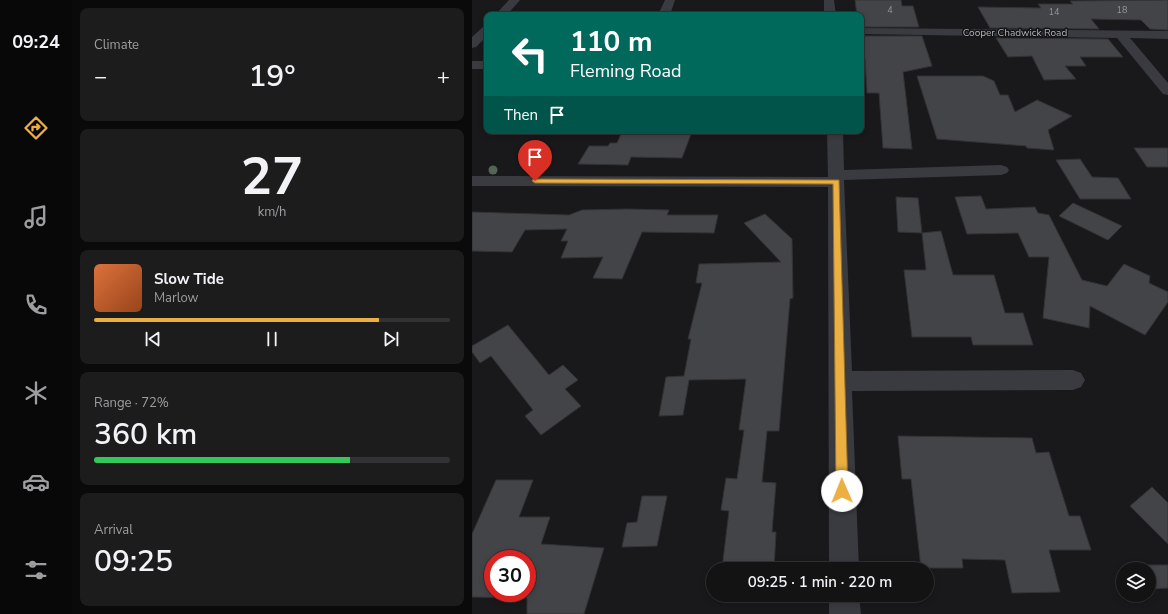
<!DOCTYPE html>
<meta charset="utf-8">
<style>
body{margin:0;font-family:"Nunito Sans",sans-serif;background:#1c1c1d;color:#f1f3f6;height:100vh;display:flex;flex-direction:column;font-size:15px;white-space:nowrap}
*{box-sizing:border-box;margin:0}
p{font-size:13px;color:#9d9ea0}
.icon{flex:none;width:22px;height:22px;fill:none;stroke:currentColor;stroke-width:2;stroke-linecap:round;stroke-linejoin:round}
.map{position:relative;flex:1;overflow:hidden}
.side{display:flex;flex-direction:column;gap:8px;padding:8px;background:#0a0a0b;width:400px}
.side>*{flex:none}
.guide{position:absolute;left:12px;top:12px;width:380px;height:122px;border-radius:8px;box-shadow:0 2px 6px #0003,0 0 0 1px #323234;background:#00695c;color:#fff;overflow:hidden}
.fabs{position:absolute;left:644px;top:562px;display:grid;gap:8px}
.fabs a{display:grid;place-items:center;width:40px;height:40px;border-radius:50%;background:#131314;box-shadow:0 2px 6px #0003,0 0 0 1px #323234;font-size:20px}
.speed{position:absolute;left:12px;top:550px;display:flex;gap:8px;font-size:20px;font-weight:700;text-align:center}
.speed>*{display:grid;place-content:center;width:52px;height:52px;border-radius:50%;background:#131314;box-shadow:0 2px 6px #0003,0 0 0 1px #323234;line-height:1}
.speed .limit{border:6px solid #d22;background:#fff;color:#111}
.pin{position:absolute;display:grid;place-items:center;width:34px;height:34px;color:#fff;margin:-41px -17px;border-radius:50% 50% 50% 0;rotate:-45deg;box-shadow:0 0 4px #0007}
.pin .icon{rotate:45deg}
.me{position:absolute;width:44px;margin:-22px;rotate:359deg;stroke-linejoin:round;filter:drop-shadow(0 0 3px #0008)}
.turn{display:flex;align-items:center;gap:14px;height:84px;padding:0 20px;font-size:18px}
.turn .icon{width:52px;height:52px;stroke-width:2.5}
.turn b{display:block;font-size:28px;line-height:34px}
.then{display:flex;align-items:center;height:38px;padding:0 20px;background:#0003;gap:8px;font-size:15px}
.big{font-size:30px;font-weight:600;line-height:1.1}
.side .tile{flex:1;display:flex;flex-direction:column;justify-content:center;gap:6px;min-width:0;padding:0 14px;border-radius:8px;background:#1c1c1d}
.side .dial{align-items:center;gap:0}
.dial b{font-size:52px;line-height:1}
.song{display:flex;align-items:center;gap:12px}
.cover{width:48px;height:48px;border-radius:6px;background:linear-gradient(135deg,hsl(20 70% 55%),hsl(20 70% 35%))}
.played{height:4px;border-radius:2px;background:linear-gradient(90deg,#ebaf42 80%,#323234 80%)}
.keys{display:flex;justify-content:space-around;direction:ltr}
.heat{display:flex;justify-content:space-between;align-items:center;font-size:22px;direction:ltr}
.charge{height:6px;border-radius:3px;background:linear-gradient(90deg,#34c759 72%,#323234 0)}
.trip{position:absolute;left:234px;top:562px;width:228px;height:40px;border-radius:20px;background:#131314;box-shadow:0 2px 6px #0003,0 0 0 1px #323234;font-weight:600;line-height:40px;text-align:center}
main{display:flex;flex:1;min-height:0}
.menu{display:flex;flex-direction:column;width:72px;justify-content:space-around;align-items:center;background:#080808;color:#9d9ea0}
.menu .icon{width:28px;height:28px}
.menu .current{color:#ebaf42}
.menu b{font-size:18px;color:#f1f3f6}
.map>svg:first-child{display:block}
.building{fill:#434448;stroke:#333337;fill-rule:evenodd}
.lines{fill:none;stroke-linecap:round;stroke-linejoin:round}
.street{fill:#3a3b40;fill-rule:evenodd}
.tree{fill:#546556}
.route{fill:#ebaf42;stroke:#99722b}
.labels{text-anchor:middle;stroke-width:3;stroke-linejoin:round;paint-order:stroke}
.far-number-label{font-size:9px;fill:#92969e}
.far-street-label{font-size:10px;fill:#acb1ba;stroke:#141416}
</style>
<main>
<nav class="menu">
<b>09:24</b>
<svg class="icon current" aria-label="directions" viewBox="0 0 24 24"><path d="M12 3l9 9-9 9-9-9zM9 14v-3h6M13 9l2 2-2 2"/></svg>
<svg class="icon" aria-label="music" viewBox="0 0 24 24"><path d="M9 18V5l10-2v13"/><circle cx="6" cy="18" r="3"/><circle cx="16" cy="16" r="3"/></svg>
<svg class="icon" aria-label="phone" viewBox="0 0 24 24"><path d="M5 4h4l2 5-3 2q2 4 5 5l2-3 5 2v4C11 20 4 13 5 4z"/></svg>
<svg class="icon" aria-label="climate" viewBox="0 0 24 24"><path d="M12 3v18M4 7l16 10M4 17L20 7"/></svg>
<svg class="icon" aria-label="car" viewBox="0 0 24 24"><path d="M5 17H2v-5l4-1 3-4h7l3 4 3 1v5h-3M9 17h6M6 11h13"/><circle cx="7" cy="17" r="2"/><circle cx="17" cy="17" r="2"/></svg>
<svg class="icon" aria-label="filters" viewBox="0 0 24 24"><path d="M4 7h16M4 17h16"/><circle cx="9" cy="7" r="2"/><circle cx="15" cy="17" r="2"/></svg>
</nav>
<section class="side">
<div class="tile"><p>Climate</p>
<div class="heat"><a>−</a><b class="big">19°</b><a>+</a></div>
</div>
<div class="tile dial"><b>27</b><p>km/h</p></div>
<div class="tile">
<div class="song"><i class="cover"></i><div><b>Slow Tide</b><p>Marlow</p></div></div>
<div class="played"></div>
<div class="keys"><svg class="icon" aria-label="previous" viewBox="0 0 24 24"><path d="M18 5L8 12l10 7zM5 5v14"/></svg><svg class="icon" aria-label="pause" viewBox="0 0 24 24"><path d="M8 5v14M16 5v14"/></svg><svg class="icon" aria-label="next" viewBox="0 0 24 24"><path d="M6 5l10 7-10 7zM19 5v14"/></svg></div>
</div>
<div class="tile"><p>Range · 72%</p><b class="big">360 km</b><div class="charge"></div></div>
<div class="tile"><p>Arrival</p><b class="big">09:25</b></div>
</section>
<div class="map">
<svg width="696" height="614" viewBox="0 0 696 614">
<rect width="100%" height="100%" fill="#19191b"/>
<g class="building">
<path d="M383,0H429L430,6H441L447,27H389V15H385Z"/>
<path d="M696,0V30L678,29L669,20L619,19L627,29L518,28L506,7L569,8L566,4H601L598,1Z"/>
<path d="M389,36H450L460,66L431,72L440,149L411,148L407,93H395L393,58H391Z"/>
<path d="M524,38L636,39L651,57H608L614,66H593L604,79L572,80L560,56L536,57Z"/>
<path d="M445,76H511L522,81L528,95H536L543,112L565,100L600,116L576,130L582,150L555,148L554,146L465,139Z"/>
<path d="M199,133L219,134L210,158L159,157L156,165L106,164L117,146H136L138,143H145L149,134Z"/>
<path d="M662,148H696V167H675Z"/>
<path d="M608,159L620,177L646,178L659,199H608L584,160Z"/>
<path d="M509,196L514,209L563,207L566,213L577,215L610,280L635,286L652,264L678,276L677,283L696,292V302L673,335L618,306L617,328L571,318L577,257H557L546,233L495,234L483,197Z"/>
<path d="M424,197L446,198L450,233L426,232Z"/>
<path d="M601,203L650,226L636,240L587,216Z"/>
<path d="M155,209L197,210L195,215H246L242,233L170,232L150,279L121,278L131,257L89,258L96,241H89L95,229L53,230L40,252L0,251V212L97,215L110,210Z"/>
<path d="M293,214L320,239L321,298L318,299L307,431H295L290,482L304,483L300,532H304L302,569H250L257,511L249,510L254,478L265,479L272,430H267L274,379L217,380L211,415L187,416L194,377L212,376L219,339H216L230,283H224L227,264L309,262L272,223Z"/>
<path d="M469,231L481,275H522L533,313H551L561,345H501L499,337H440L432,270H454L450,233Z"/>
<path d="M36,325L77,375L91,365L106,380L93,389L109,406L69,435L53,416L61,410L19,356L8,363L0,352V346Z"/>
<path d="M426,436L560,438L564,453L577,452L597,516H608L619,550H577L588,592L540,593L533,560L490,559L491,568H449L439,479H430Z"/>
<path d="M24,480H61L47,517H78L69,544L132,548L112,614H55V598L0,597V534ZM21,559H55V593H21Z"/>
<path d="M680,487L696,503V544L658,506Z"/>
<path d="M170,496H195L185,546L150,547L155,523L165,522Z"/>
<path d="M671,565H696V588L680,589L677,580V569H673Z"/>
<rect x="258" y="595" width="29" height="3"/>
</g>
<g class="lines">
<g class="street">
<path d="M37,0H48L35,15H23Z"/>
<path d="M193,0H203L198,15H186Z"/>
<path d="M352,0H362L364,15H352Z"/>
<path d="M15,26V36L4,47L0,48V37L11,27Z"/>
<path d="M389,28L696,31V39L658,38L696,83V95L691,94L645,38L389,34Z"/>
<rect x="0" y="61" width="15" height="8"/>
<path d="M355,131H371L372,170L529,165L535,167L537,170L535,173L529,175L372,180L380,371L601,370L609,373L613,380L609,387L601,390L380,391L387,569H357L356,187L0,186V176L356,177Z"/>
<path d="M357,595H387L389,614H357Z"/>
</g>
</g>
<circle class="tree" cx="21" cy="170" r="4.5"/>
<path class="route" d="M61,179L367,180L376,491L374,495L370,496L366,495L364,491L361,184L63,183L60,181Z"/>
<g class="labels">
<g class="far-number-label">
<text x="418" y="13">4</text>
<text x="650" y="13">18</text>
<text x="582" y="15">14</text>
</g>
<g class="far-street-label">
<text x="543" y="36">Cooper Chadwick Road</text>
</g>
</g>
</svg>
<div class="fabs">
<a><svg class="icon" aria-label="layers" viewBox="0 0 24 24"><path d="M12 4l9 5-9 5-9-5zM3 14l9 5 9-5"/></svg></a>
</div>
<div class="speed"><div class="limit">30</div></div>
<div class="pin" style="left:63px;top:181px;background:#d93025"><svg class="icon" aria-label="arrive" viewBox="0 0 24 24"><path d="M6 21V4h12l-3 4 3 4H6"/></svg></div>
<svg class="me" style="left:370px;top:491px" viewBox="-20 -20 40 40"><circle r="19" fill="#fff"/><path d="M0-13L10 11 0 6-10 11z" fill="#ebaf42"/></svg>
<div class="trip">09:25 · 1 min · 220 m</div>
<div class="guide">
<div class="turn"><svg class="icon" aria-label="left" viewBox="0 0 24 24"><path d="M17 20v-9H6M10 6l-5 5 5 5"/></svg><div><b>110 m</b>Fleming Road</div></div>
<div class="then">Then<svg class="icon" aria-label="arrive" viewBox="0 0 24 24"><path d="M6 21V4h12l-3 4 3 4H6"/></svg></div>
</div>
</div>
</main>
